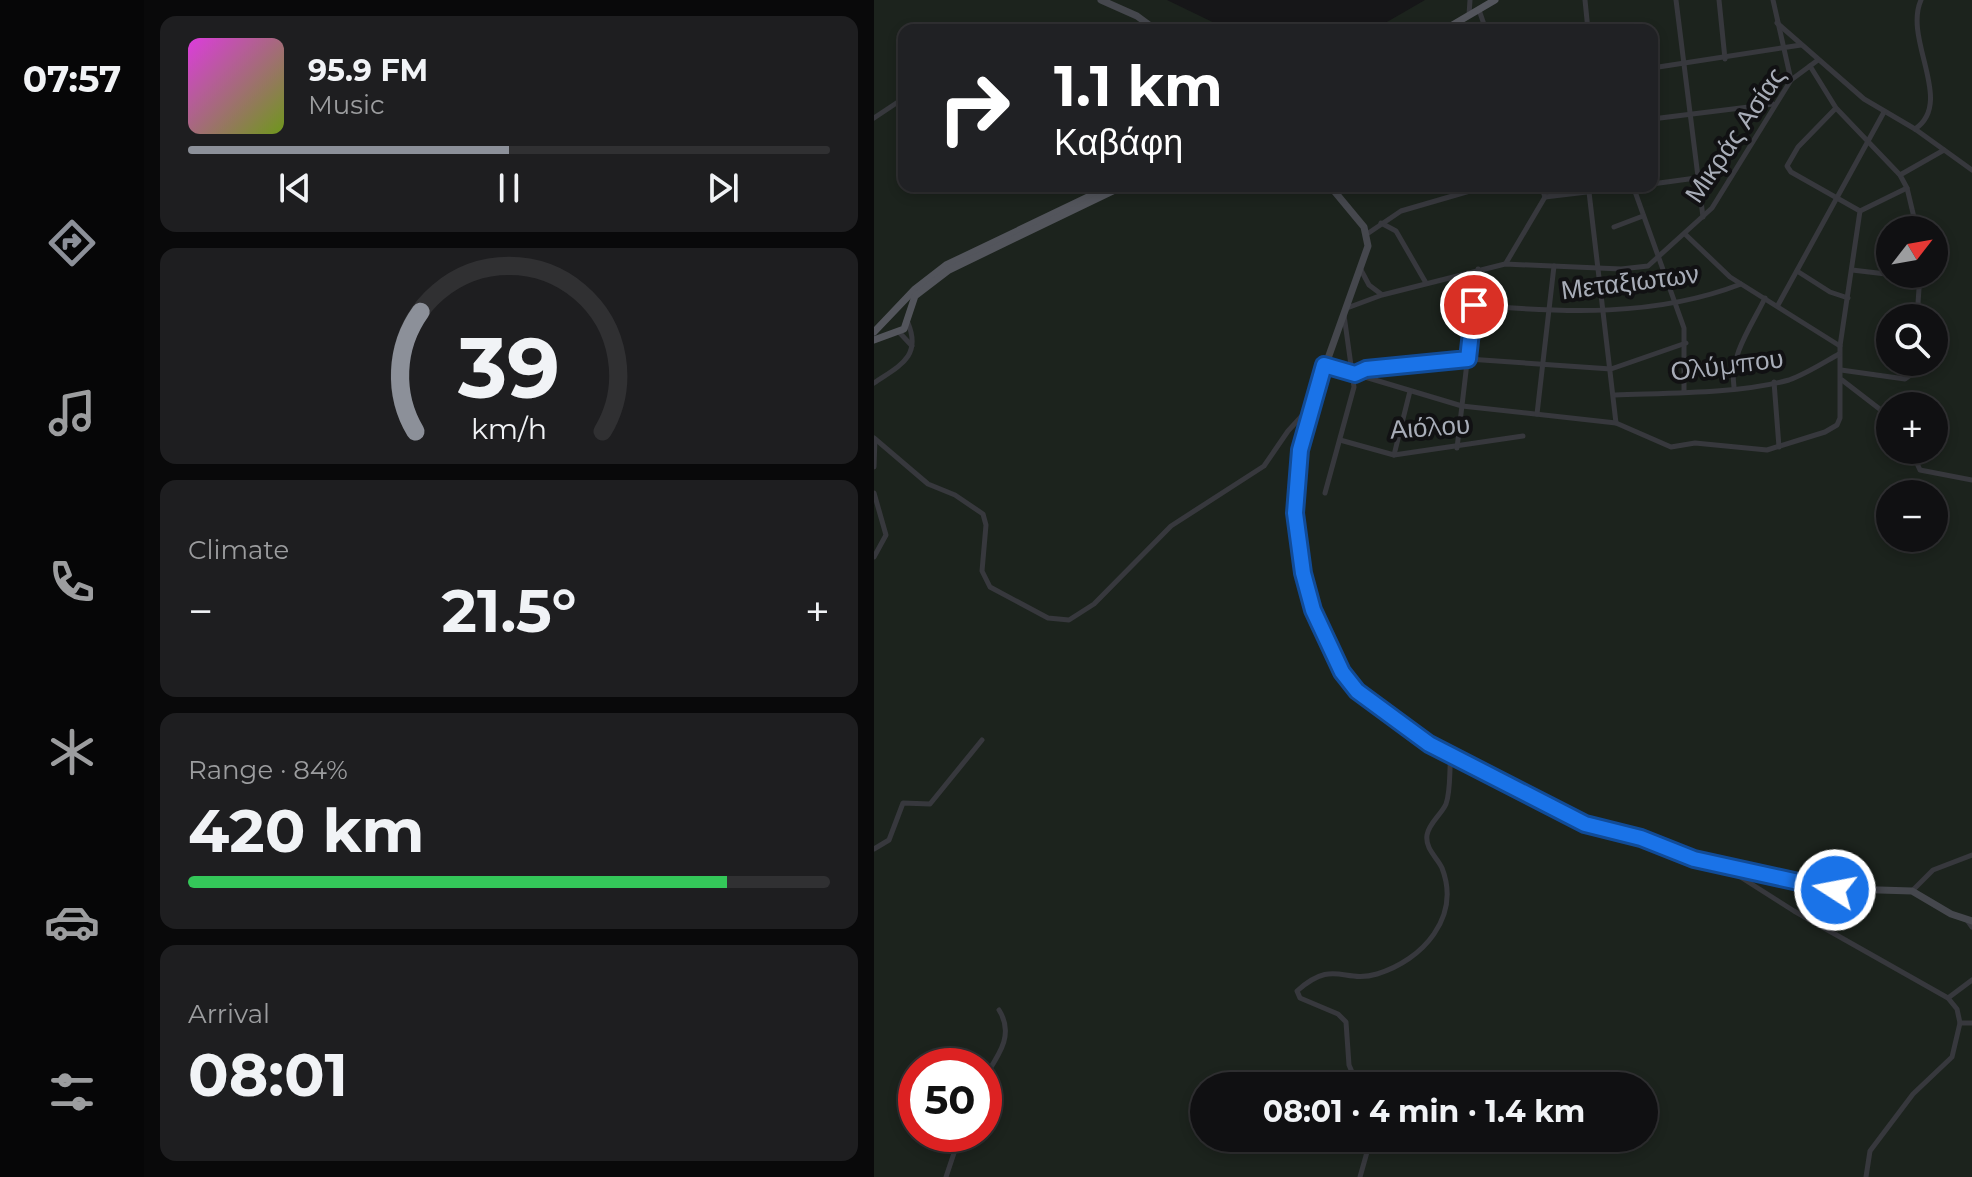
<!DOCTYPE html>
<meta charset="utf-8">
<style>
body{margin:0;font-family:Montserrat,sans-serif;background:#1e1e20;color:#f1f3f6;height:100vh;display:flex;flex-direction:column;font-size:30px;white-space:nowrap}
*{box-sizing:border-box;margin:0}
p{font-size:26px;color:#9c9d9f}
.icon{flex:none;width:44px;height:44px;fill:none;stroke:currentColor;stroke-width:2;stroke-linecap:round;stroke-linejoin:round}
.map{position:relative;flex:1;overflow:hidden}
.panel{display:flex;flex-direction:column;gap:16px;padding:16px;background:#09090a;width:730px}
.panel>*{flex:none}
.banner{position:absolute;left:24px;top:24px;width:760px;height:168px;border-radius:16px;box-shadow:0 4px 12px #0003,0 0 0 2px #303032;background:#202124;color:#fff;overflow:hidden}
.needle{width:52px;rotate:59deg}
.fabs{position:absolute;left:1002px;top:216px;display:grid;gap:16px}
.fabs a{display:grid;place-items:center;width:72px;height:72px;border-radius:50%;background:#101012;box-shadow:0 4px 12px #0003,0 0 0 2px #303032;font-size:40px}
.speed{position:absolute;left:24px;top:1048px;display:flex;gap:16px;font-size:40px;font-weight:700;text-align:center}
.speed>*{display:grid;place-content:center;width:104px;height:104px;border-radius:50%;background:#101012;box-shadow:0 4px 12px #0003,0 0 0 2px #303032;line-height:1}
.speed .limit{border:12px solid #d22;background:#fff;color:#111}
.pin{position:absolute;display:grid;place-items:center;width:68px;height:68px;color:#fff;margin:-34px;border:4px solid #fff;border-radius:50%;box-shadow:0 2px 8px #0007}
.me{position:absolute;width:88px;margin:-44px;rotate:281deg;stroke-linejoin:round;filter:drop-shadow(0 0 6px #0008)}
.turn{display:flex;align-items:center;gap:28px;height:168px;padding:0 24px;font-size:36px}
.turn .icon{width:104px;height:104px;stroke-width:2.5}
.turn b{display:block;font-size:56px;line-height:68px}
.big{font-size:60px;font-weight:700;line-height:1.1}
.panel .card{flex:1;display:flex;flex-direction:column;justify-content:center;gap:12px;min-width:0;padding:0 28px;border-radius:16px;background:#1e1e20}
.panel .dial{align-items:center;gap:0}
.dial svg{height:208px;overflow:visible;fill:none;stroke:#303032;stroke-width:7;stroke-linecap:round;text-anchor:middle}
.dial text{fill:#f1f3f6;stroke:none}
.song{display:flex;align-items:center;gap:24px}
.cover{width:96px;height:96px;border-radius:12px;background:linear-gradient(135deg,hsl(300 70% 55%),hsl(80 70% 35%))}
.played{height:8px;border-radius:4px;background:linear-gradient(90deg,#8c9099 50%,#303032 50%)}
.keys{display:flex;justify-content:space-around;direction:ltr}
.heat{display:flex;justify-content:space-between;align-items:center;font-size:44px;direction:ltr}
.charge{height:12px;border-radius:6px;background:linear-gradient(90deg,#34c759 84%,#303032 0)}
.trip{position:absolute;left:316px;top:1072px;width:468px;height:80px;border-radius:40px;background:#101012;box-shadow:0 4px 12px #0003,0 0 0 2px #303032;font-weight:700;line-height:80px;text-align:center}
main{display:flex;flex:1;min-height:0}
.dock{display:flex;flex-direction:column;width:144px;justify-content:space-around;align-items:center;background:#060607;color:#9c9d9f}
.dock .icon{width:56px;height:56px}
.dock .current{color:#8c9099}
.dock b{font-size:36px;color:#f1f3f6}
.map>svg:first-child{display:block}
.green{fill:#1c231d;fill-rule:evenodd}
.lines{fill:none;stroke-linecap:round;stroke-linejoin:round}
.minor{stroke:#37383d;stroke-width:5}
.secondary{stroke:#45474d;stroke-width:7}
.primary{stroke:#53555c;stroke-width:7}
.route-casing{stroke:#114b97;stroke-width:20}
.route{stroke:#1a73e8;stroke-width:14}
.labels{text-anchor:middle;stroke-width:8;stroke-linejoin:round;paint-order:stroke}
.street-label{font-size:26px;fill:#a8adb8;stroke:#111113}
</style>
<main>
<nav class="dock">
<b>07:57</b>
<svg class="icon current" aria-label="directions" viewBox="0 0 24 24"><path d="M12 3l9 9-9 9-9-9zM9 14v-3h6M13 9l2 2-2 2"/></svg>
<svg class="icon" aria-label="music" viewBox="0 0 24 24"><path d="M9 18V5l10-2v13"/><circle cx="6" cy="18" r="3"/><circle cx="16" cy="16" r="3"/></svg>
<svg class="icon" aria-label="phone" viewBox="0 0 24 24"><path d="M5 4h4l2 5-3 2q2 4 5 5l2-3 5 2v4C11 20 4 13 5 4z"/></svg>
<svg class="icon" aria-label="climate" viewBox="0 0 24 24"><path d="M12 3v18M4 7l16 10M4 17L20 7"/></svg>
<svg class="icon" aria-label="car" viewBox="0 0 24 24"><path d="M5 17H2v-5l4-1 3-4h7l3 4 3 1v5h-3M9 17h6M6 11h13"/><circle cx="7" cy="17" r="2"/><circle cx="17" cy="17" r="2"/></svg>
<svg class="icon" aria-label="filters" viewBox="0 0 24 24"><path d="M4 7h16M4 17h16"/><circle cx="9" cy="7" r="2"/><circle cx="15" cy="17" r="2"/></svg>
</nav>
<section class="panel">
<div class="card">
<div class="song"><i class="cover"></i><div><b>95.9 FM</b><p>Music</p></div></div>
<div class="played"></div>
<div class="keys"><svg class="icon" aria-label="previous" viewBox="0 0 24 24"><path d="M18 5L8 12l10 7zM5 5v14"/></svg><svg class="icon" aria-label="pause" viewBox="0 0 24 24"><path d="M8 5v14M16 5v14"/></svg><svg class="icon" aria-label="next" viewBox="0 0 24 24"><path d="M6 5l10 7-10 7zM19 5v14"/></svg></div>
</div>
<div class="card dial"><svg viewBox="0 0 100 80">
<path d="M14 69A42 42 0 1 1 86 69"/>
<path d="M14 69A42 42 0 0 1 16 23" stroke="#8c9099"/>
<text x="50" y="56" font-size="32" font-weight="700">39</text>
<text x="50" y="72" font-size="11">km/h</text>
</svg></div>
<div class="card"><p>Climate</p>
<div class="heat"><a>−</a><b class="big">21.5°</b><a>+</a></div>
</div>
<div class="card"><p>Range · 84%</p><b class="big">420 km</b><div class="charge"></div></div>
<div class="card"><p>Arrival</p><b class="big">08:01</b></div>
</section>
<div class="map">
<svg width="1098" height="1177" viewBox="0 0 1098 1177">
<rect width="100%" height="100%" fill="#161618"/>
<path class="green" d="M0,0H293L355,30H30V186H778V30H499L551,0H1098V1177H0ZM1016,230H1060V274H1016ZM1016,318H1060V362H1016ZM1016,406H1060V450H1016ZM1016,494H1060V538H1016ZM42,1066H110V1134H42ZM330,1086H770V1138H330Z"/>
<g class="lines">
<g class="minor">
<path d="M711,0L714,30"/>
<path d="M802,0L829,217"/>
<path d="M845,0L851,59"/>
<path d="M899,0L917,80"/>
<path d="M605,10L612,30"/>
<path d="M595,15L596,0"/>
<path d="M903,23L990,99L1041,129L1098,170"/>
<path d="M936,66L962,108L1026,175L1033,188L1043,230"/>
<path d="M778,68L927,45"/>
<path d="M962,108L924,147L913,166L917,172L986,211"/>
<path d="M0,118L30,98"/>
<path d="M778,119L899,104"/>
<path d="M1041,129C1081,102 1029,40 1047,0"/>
<path d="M1026,175L1070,150"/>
<path d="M778,184L822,178"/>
<path d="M667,186L671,197"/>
<path d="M759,186L810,328V392"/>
<path d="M715,192L742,423"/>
<path d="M671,197L763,186"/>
<path d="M986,211L1033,188"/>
<path d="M507,223L522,231L552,283"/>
<path d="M740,227L769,216"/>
<path d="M493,234L527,211L613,186"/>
<path d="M811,234L856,277L966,346"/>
<path d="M632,263L671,197"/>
<path d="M487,270L495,285L507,294"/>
<path d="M978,270L1046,278"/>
<path d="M923,271L956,292L974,298"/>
<path d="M600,305C689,313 782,317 867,284"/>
<path d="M904,305L1010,112"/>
<path d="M473,308L508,295L631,264L747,269L774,266L838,208L917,80L944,60"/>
<path d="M1043,318L1046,274"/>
<path d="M24,331L38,346"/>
<path d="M451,365L481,374L492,369L594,359L737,369L812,343"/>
<path d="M967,370L1031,379L1038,374L1040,362"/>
<path d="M481,374L588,406L742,423L797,447L821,443L893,450L951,432L963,425L966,418V346L986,211"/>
<path d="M968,380L1016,417"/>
<path d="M900,382L905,447"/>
<path d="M0,383C25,366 48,357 34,323"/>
<path d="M860,387C855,356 878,325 891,298"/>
<path d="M741,395C793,393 865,394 915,380C932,374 949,363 965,354"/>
<path d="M663,414L680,266"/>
<path d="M0,438L54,484L81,495L109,514L112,525L108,571L116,587L174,618L195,620L220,604L297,526L390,466L414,431L436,407"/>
<path d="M466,440L520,455L649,436"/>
<path d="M583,448L604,269"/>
<path d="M1037,450L1046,470L1098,480"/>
<path d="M520,455L536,391"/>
<path d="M0,467L1,439"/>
<path d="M0,493L12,535L0,557"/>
<path d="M451,493L480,387L470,315"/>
<path d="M0,849L15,840L29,803L56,804L108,740"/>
<path d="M857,871L920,911L1074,998L1083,1009L1086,1023L1078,1057L1039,1094L996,1151L992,1177"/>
<path d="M1038,891L1059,870L1098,855"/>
<path d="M1093,920L1098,927"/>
<path d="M1074,998L1098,980"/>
<path d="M1086,1023H1098"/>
<path d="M110,1078C124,1056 141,1035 125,1010"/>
<path d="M484,1086L475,1065L472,1022L464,1014L426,998L423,991C460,958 469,984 503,974C549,960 587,917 568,868C563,857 551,849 553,835C555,823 567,815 572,804C577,790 575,770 577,755"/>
<path d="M72,1177L80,1153L79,1134"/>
<path d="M486,1177L497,1138"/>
</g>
<g class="secondary">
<path d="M227,0L263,16L282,30"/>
<path d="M365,186H391"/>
<path d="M456,186L490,227L494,246L437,406L421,479V513L434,595L458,653L475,683L555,744L711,824L767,838L820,859L940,888L1038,891L1077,914L1098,921"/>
</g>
<g class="primary">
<path d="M570,30L621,0"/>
<path d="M0,332L41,289L72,265L237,186"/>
<path d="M0,340L30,329L41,296L75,270L249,186"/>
</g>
</g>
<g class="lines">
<g class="route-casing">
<path id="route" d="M600,305L594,359L492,369L481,374L450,365L426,450L421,513L429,573L439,610L468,672L483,691L555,744L711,824L767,838L820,859L961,890"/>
</g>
<use href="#route" class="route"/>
</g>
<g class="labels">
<g class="street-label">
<text transform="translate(861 135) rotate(-56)" y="9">Μικράς Ασίας</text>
<text transform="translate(756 282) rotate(-7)" y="9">Μεταξιωτων</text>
<text transform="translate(853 365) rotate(-7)" y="9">Ολύμπου</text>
<text transform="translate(556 427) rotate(-4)" y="9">Αιόλου</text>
</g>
</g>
</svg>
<div class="fabs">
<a><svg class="needle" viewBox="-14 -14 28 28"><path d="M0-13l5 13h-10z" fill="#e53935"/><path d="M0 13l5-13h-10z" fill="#9c9d9f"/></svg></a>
<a><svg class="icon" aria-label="search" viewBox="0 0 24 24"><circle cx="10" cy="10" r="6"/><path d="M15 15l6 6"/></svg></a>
<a>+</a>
<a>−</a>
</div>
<div class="speed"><div class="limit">50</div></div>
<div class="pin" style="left:600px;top:305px;background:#d93025"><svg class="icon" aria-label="arrive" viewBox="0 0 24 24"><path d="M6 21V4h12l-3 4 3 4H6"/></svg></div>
<svg class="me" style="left:961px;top:890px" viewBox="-20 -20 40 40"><circle r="17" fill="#1a73e8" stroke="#fff" stroke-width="3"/><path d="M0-11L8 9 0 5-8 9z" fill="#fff"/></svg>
<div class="trip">08:01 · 4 min · 1.4 km</div>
<div class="banner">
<div class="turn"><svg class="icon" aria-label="right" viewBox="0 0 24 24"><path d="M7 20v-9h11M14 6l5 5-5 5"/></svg><div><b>1.1 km</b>Καβάφη</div></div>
</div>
</div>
</main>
